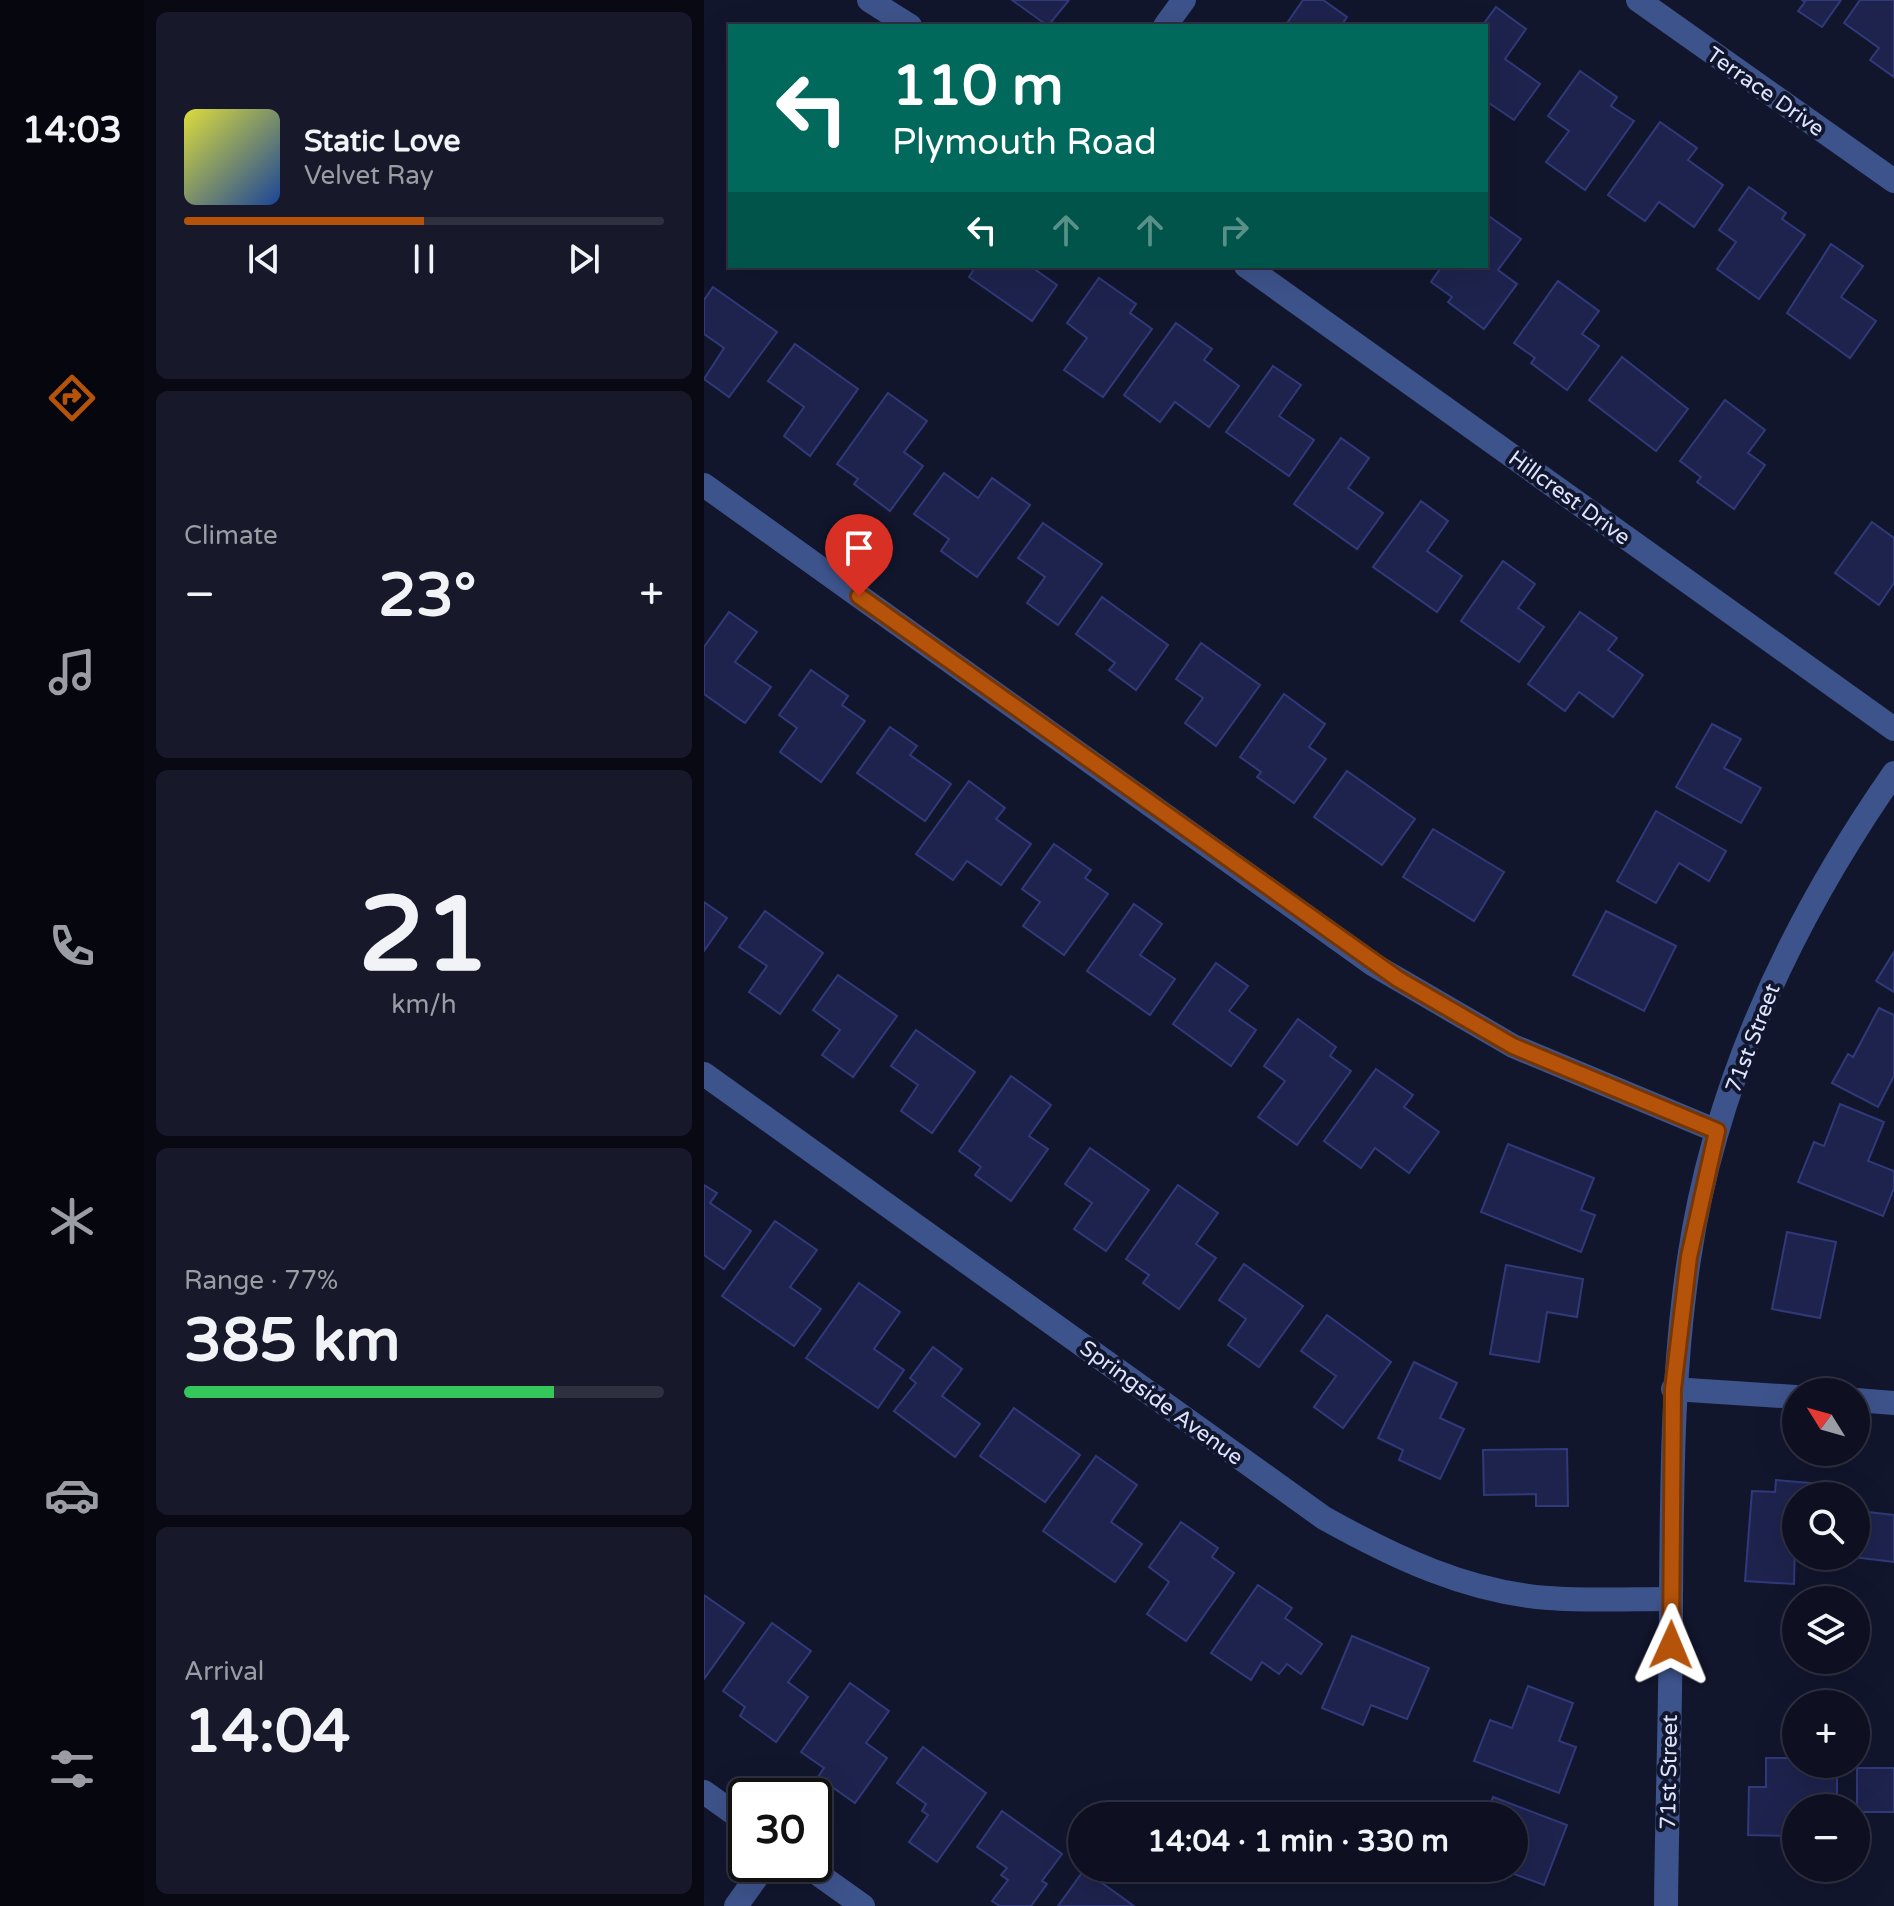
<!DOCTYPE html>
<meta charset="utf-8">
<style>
body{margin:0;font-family:"Varela Round",sans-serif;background:#17192a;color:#f1f3f6;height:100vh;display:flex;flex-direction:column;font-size:30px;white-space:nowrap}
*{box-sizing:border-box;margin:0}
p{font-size:26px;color:#9b9da5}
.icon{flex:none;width:44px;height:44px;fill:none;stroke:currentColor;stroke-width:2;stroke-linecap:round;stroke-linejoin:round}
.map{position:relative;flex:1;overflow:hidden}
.panel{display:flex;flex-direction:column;gap:12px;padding:12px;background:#080913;width:560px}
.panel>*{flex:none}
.hud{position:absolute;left:24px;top:24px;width:760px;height:244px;border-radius:0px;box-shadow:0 8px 32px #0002,0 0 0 2px #2e3040;background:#00695c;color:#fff;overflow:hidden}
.needle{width:52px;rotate:307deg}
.buttons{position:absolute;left:1078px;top:1378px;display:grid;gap:16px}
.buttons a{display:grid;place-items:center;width:88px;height:88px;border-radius:50%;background:#0e1022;box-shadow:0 8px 32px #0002,0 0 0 2px #2e3040;font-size:40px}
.speed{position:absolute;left:24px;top:1778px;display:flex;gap:16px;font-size:40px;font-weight:700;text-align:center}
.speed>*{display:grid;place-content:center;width:104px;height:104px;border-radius:50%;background:#0e1022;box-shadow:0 8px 32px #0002,0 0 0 2px #2e3040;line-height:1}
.speed .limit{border:4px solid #111;border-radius:12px;background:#fff;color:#111}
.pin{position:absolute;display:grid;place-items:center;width:68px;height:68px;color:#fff;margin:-82px -34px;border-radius:50% 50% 50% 0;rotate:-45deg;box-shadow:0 0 8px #0007}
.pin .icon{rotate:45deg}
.me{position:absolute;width:88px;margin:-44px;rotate:1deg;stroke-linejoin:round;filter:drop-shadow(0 0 6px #0008)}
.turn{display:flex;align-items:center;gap:28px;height:168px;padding:0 32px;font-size:36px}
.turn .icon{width:104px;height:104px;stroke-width:2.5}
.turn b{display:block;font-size:56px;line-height:68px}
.lanes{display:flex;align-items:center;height:76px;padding:0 32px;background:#0003;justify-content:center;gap:40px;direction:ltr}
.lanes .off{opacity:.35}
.big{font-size:60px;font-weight:700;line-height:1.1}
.panel .tile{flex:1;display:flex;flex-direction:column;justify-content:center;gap:12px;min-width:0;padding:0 28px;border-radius:12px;background:#17192a}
.panel .dial{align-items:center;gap:0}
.dial b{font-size:104px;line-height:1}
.song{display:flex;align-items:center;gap:24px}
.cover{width:96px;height:96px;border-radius:12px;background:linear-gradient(135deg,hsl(60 70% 55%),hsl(220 70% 35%))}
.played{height:8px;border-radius:4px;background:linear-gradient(90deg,#b45309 50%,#2e3040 50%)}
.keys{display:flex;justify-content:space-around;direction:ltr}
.heat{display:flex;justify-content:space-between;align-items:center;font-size:44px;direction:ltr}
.charge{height:12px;border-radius:6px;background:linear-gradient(90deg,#34c759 77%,#2e3040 0)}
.trip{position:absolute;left:364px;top:1802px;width:460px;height:80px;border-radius:40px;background:#0e1022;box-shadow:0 8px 32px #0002,0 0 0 2px #2e3040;font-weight:700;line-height:80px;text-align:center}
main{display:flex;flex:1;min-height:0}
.tabs{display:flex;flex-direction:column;width:144px;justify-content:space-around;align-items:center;background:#06060e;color:#9b9da5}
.tabs .icon{width:56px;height:56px}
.tabs .active{color:#b45309}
.tabs b{font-size:36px;color:#f1f3f6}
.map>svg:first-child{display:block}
.building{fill:#1e234e;stroke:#303979;stroke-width:2}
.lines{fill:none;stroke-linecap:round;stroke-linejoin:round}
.minor{stroke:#3d538b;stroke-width:24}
.route-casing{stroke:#753606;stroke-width:20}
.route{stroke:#b45309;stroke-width:14}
.labels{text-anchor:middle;stroke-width:8;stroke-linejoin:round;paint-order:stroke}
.street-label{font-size:22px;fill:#dde4ff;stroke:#12162d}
</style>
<main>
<nav class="tabs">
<b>14:03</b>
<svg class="icon active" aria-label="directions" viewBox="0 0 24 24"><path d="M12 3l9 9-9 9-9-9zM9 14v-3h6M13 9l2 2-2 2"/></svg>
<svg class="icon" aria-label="music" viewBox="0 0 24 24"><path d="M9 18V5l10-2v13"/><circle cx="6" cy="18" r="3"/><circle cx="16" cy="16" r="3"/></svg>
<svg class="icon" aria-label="phone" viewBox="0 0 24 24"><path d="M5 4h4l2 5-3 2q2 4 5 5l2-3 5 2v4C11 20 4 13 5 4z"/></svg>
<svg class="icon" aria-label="climate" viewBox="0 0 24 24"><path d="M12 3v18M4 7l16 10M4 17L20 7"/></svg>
<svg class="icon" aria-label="car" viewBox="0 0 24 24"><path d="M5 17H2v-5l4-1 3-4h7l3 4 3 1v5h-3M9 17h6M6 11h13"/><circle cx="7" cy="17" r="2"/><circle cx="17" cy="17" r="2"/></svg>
<svg class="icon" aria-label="filters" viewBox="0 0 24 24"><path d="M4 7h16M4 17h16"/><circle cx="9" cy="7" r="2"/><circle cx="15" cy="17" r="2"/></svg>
</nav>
<section class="panel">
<div class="tile">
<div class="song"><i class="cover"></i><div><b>Static Love</b><p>Velvet Ray</p></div></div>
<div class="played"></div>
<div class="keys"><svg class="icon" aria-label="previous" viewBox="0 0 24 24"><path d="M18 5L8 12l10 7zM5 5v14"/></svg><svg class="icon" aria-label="pause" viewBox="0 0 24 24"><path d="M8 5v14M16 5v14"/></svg><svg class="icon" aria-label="next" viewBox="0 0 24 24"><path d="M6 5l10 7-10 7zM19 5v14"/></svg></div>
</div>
<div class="tile"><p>Climate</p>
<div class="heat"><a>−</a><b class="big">23°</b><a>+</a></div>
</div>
<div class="tile dial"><b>21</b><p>km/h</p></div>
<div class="tile"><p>Range · 77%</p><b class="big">385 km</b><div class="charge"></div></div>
<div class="tile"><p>Arrival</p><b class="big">14:04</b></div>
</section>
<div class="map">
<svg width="1190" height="1906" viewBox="0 0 1190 1906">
<rect width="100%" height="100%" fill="#12162d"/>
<g class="building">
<path d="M308,0H365L344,26Z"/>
<path d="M599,0H619L643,17L637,26H581Z"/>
<path d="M1098,0H1137L1118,27L1094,11L1101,2Z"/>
<path d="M1156,0H1190V77L1166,60L1175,48L1140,23Z"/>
<path d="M792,7L822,29L801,59L836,84L810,120L782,101V26H778Z"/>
<path d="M876,71L913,97L907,106L930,121L881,190L842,162L865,131L844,116Z"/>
<path d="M956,122L993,148L984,160L1019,185L990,227L955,202L941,221L904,195Z"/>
<path d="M1045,187L1082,213L1078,219L1101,235L1055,299L1013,269L1032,242L1015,230Z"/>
<path d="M782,214L817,239L794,270L813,284L780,329L744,302L748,297L727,282L738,266H782Z"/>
<path d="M1127,244L1159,266L1137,297L1172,321L1146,358L1083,313Z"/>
<path d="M272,266H326L353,285L328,321L265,277Z"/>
<path d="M395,278L432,304L426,313L448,329L399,397L360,370L383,338L363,323Z"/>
<path d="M854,281L895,311L878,334L895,346L863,390L827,363L831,358L810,343Z"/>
<path d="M9,287L73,332L25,397L0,379L20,348L0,334V300Z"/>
<path d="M472,323L508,349L500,360L535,386L505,427L471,402L456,422L420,395Z"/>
<path d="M91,344L154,389L106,456L80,436L100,407L64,381Z"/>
<path d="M918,357L984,409L952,451L885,400Z"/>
<path d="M569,366L597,385L575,416L610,440L585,476L522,432Z"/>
<path d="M184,393L223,421L200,452L219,466L186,511L150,484L154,479L133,464Z"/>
<path d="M1021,400L1061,430L1044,453L1061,465L1030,509L993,482L997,477L976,461Z"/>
<path d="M637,438L665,458L644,488L679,513L653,549L590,504Z"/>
<path d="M240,473L274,498L288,478L326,505L273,577L237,551L245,539L210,514Z"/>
<path d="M717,501L744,521L723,551L758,576L733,612L669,567Z"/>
<path d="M1168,522L1190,538V583L1175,605L1131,573Z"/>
<path d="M339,523L398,564L354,625L323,603L341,577L314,558Z"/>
<path d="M799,561L831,584L814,608L840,627L815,662L757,621Z"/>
<path d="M398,597L464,645L432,690L405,670L411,663L372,634Z"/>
<path d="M25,612L53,632L31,662L67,687L41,723L0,694V647Z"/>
<path d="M876,612L913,638L904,650L939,675L909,717L875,692L861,711L824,684Z"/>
<path d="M497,643L556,685L512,746L481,723L499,698L472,679Z"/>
<path d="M107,670L144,696L138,705L161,721L117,782L76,752L93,728L75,715Z"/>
<path d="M580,694L621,724L605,747L622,759L590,803L553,777L557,772L536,757Z"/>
<path d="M1008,724L1037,739L1020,768L1057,788L1037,823L972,787Z"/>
<path d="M186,727L213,746L206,755L247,784L221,821L153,773Z"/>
<path d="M643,771L711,819L678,865L610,817Z"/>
<path d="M265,781L301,808L292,819L327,844L297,885L263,861L249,880L212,854Z"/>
<path d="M952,811L1022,851L1005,881L975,863L952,903L913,881Z"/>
<path d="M729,829L800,872L770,921L699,877Z"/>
<path d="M350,844L387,870L381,878L404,894L360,955L319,926L336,902L318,889Z"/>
<path d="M0,902L23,918L0,951Z"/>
<path d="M430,904L458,924L436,955L471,979L446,1015L383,971Z"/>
<path d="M61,911L119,953L76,1014L45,992L63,966L35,947Z"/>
<path d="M902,911L972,946L940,1011L869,975Z"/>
<path d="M1190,952V992L1172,981Z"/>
<path d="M512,963L544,986L525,1011L552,1030L527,1066L469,1024Z"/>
<path d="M134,975L193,1016L149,1077L118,1055L136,1030L109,1010Z"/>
<path d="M1175,1008L1190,1015V1076L1174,1107L1128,1083L1144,1054L1149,1057Z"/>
<path d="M594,1019L632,1047L626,1056L647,1071L593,1145L554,1117L581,1081L560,1066Z"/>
<path d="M212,1030L271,1072L228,1133L197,1111L214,1085L187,1066Z"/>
<path d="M672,1069L709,1095L700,1107L735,1132L705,1173L671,1148L657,1168L620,1141Z"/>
<path d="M307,1076L347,1105L325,1136L344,1149L307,1201L271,1175L277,1167L255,1151Z"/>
<path d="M1136,1104L1180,1122L1164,1161L1190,1171V1188L1179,1216L1094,1182L1110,1142L1120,1146Z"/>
<path d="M804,1144L890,1178L877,1210L891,1215L877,1252L777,1212Z"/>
<path d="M386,1148L445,1190L402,1251L370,1229L388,1203L361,1184Z"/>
<path d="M0,1185L13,1193L6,1203L47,1231L20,1269L0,1255Z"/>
<path d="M474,1185L514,1213L492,1244L512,1258L475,1309L439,1283L445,1275L422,1259Z"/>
<path d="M71,1221L113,1250L86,1287L117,1309L90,1346L18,1296Z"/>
<path d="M1083,1232L1132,1242L1116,1318L1068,1309Z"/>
<path d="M540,1264L599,1306L555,1367L524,1345L542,1319L515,1300Z"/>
<path d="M802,1265L879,1279L873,1317L843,1312L835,1362L786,1354Z"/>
<path d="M155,1283L196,1312L170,1349L200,1370L174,1408L102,1358Z"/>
<path d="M623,1315L687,1362L639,1428L610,1407L632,1376L597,1351Z"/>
<path d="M229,1347L258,1369L238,1396L276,1424L251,1457L190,1411L212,1383L206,1378Z"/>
<path d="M710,1362L753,1383L736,1418L760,1429L736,1479L695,1460L699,1450L674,1438Z"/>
<path d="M310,1408L376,1455L341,1502L276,1456Z"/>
<path d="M863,1449L864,1506H832V1494L780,1495L779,1450Z"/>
<path d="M392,1456L433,1485L407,1522L438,1544L411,1582L339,1531Z"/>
<path d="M1072,1480L1117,1484L1116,1496H1092L1090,1584L1041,1581L1048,1491L1071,1492Z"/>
<path d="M1155,1511L1190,1515V1562L1149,1557L1152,1556Z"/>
<path d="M477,1522L514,1548L508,1557L530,1573L482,1641L443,1614L465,1582L445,1567Z"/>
<path d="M554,1585L588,1608L581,1618L618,1644L597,1674L583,1664L575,1674L558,1662L547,1680L507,1653Z"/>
<path d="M0,1595L40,1623L0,1679Z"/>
<path d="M68,1623L107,1651L84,1682L104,1697L72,1742L36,1716L41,1707L19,1691Z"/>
<path d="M648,1636L725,1668L703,1719L667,1705L659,1725L618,1708Z"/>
<path d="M146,1683L185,1711L162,1743L183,1758L151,1803L114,1777L120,1768L97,1752Z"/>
<path d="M824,1686L869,1703L855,1741L872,1747L855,1793L770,1761L786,1720L808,1728Z"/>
<path d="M219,1747L282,1793L233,1862L205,1842L224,1815L218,1811L222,1804L193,1783Z"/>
<path d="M1062,1758H1092V1764H1133V1808H1092V1848H1089V1836L1044,1835L1045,1787H1062Z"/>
<rect x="1153" y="1768" width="37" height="44"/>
<path d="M789,1797L863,1825L840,1885L794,1868H810V1816H782Z"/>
<path d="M298,1811L358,1854L338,1881L343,1884L327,1906H296L288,1901L304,1880L297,1875L303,1868L273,1847Z"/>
<path d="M380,1870L430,1906H354Z"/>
</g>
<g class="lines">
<g class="minor">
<path d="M165,0L206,26"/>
<path d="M934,0L1190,181"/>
<path d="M461,26L480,0"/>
<path d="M542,266L1190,729"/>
<path d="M0,485L670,965L809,1046L1013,1131"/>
<path d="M0,1074L620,1518C690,1557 763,1592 844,1598C885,1601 927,1599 967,1599"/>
<path d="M969,1389L1092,1397"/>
<path d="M1152,1400L1190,1403"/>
<path d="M0,1792L42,1822"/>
<path d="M100,1864L159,1906"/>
<path d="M32,1906L62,1864"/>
<path d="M962,1906C963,1803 967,1700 967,1597C968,1484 968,1372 985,1259C1011,1083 1089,918 1190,773"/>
</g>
</g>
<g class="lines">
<g class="route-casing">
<path id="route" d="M155,596L694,979L809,1046L1013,1131L985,1257L969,1389L967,1645"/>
</g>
<use href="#route" class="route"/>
</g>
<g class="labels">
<g class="street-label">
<text transform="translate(1062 91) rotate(35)" y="8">Terrace Drive</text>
<text transform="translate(866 497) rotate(36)" y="8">Hillcrest Drive</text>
<text transform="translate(1048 1038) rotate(-69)" y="8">71st Street</text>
<text transform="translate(458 1402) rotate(36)" y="8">Springside Avenue</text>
<text transform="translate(964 1772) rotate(-89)" y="8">71st Street</text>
</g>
</g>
</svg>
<div class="buttons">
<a><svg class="needle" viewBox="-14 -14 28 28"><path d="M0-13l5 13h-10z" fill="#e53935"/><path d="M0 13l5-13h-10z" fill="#9b9da5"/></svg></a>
<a><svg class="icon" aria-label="search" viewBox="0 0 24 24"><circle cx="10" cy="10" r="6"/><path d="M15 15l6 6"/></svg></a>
<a><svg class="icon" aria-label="layers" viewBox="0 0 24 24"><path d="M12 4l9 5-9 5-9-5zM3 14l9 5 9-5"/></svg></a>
<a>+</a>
<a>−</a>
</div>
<div class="speed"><div class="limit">30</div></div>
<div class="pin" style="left:155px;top:596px;background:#d93025"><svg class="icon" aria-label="arrive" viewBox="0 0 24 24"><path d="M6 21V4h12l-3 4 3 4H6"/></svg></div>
<svg class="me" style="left:967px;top:1645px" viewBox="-20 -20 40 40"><path d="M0-17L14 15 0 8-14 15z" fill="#b45309" stroke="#fff" stroke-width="4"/></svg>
<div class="trip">14:04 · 1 min · 330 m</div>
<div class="hud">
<div class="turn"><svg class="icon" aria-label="left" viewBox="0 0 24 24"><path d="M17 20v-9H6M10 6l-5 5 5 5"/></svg><div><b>110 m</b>Plymouth Road</div></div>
<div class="lanes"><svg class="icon" aria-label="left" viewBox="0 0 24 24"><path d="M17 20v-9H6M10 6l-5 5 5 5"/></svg><svg class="icon off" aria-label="ahead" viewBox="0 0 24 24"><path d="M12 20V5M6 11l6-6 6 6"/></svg><svg class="icon off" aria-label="ahead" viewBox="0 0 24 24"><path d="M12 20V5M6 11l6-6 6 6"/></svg><svg class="icon off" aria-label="right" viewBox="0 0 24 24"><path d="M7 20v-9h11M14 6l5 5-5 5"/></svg></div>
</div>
</div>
</main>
